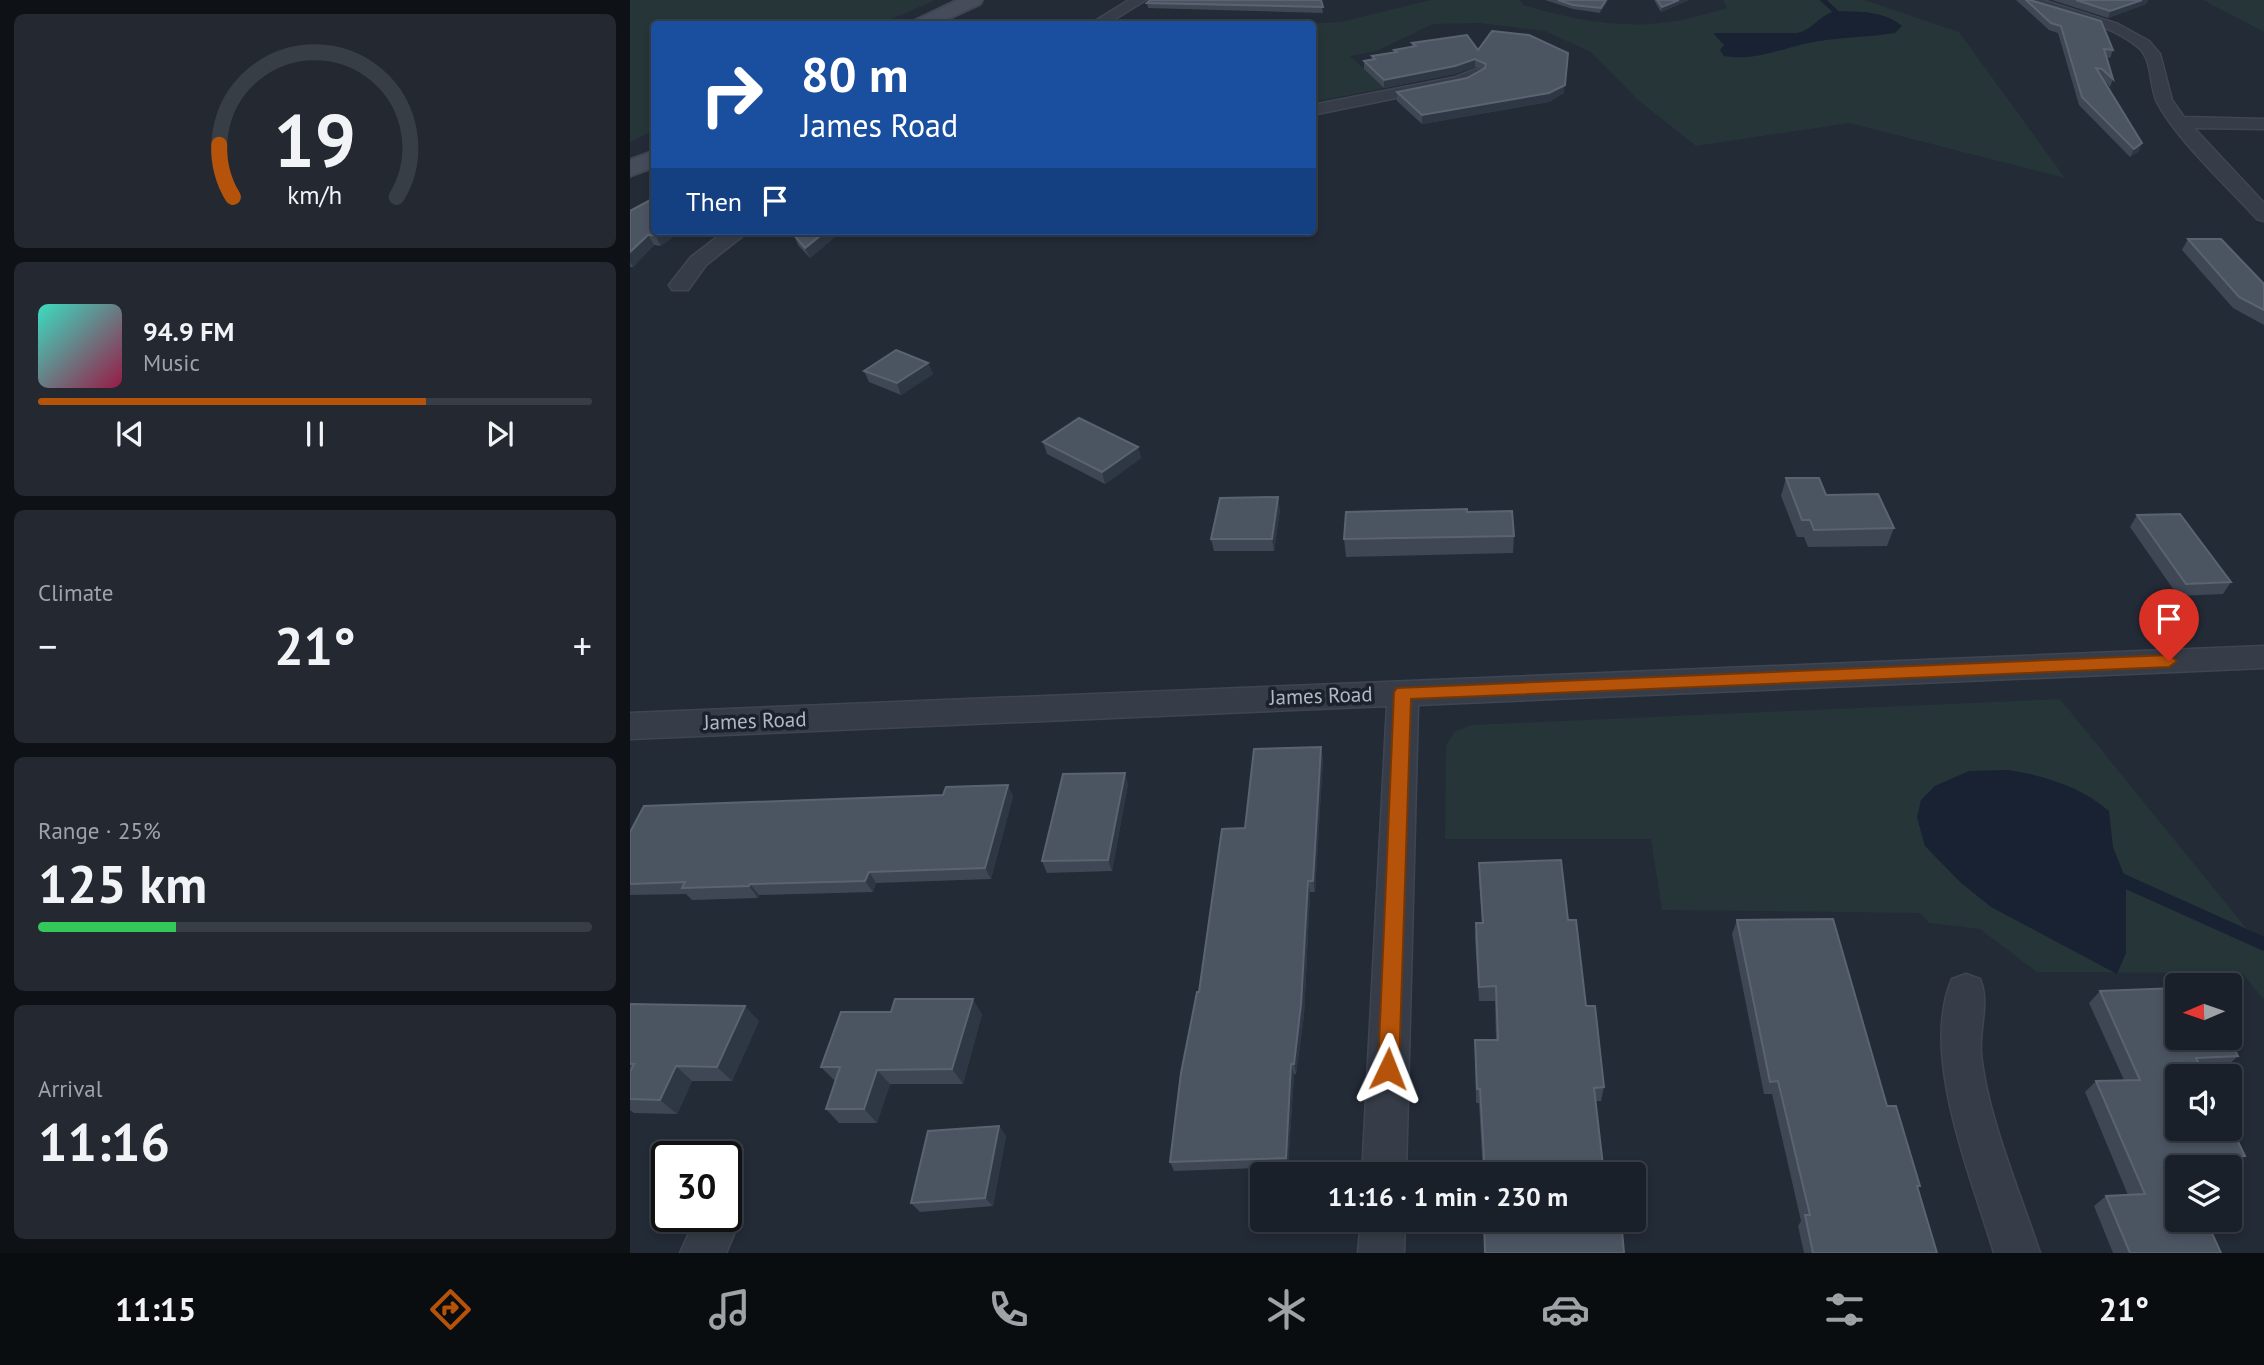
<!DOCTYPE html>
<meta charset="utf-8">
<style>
body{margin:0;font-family:"PT Sans",sans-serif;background:#232831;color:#f1f3f6;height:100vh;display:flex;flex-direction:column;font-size:26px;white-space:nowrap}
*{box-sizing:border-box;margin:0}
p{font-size:23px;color:#9fa3a8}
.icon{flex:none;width:38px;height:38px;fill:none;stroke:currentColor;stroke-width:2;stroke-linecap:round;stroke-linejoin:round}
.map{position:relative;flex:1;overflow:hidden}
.details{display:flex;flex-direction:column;gap:14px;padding:14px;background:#0e1217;width:630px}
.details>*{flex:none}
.banner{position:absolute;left:21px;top:21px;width:665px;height:214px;border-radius:7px;box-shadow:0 4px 10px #0003,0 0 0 2px #383e46;background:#1a4fa0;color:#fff;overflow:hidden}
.needle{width:46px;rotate:268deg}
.tools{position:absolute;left:1535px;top:973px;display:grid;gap:14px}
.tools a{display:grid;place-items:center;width:77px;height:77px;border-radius:7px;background:#1a2029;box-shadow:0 4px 10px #0003,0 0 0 2px #383e46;font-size:35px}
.speed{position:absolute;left:21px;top:1141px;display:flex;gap:14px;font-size:35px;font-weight:700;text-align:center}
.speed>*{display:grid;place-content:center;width:91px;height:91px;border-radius:50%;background:#1a2029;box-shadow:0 4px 10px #0003,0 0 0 2px #383e46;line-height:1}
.speed .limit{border:4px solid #111;border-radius:10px;background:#fff;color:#111}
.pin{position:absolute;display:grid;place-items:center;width:60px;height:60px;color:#fff;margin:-72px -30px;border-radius:50% 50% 50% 0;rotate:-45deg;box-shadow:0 0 7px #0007}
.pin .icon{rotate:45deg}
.me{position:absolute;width:77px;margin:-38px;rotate:2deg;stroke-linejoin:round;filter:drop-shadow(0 0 5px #0008)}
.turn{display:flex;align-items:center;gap:24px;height:147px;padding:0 35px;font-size:32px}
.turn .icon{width:91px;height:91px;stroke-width:2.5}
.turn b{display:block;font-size:49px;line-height:60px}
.then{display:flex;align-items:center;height:66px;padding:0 35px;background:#0003;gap:14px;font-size:26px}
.big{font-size:52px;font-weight:800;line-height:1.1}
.details .tile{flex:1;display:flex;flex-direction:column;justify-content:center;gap:10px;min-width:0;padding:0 24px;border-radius:10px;background:#232831}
.details .dial{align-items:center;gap:0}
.dial svg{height:182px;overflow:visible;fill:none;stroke:#383e46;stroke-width:7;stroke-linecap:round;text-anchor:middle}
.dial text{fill:#f1f3f6;stroke:none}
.song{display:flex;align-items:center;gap:21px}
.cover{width:84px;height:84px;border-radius:10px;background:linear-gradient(135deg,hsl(170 70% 55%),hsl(340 70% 35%))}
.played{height:7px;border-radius:4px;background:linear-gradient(90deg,#b45309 70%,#383e46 70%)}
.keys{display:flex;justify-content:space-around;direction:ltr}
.heat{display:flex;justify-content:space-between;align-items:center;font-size:38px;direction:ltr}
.charge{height:10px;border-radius:5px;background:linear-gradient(90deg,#34c759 25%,#383e46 0)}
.trip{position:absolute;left:620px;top:1162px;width:396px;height:70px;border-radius:7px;background:#1a2029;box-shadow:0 4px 10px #0003,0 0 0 2px #383e46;font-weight:800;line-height:70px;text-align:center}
.menu{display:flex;height:112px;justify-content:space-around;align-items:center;background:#0a0d10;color:#9fa3a8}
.menu .icon{width:49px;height:49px}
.menu .active{color:#b45309}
.menu b{font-size:32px;color:#f1f3f6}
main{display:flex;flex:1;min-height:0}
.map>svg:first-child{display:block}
.green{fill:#253538}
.water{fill:#182233}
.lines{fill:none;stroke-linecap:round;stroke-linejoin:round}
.stream-far1{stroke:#182233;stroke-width:5}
.stream{stroke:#182233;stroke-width:13}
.street-casing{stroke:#404651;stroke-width:3}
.secondary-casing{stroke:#404651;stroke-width:4}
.street{fill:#363d48;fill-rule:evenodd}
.secondary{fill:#454c5a;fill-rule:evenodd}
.wall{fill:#3f4755}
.shaded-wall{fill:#2e3744}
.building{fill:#4b5461;stroke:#5b6371;stroke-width:2}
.route{fill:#b45309;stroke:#753606;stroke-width:2}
.labels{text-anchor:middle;stroke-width:7;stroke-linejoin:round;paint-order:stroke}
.street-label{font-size:21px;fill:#b1b8c4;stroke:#1c222c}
</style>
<main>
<section class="details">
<div class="tile dial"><svg viewBox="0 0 100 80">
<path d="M14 69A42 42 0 1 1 86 69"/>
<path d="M14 69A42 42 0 0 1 8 46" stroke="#b45309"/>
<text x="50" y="56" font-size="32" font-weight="700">19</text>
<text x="50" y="72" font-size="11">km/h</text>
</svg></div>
<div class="tile">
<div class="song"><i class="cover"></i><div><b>94.9 FM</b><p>Music</p></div></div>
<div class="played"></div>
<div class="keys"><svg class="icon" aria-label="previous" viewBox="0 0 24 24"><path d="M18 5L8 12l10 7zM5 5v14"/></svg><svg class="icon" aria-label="pause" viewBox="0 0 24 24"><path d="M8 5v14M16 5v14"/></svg><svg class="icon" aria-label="next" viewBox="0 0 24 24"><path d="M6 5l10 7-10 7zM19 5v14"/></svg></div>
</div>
<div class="tile"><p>Climate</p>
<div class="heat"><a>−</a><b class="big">21°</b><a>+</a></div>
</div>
<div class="tile"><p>Range · 25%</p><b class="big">125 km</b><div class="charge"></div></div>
<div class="tile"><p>Arrival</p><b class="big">11:16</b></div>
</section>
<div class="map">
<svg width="1634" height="1253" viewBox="0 0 1634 1253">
<rect width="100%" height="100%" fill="#232b37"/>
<g class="green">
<path d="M0,0H305L251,24H24V130L0,142Z"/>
<path d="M801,0H890L893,5C941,19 988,29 1038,22C1058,20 1078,13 1097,8L1093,0H1234L1329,32L1435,178L1219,123L1066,146L1008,100L961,52L915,31L849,23L803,24L747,51L720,56L756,88L683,102L682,24H669L711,22Z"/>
<path d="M1573,0H1634V32Z"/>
<path d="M1430,699L1634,950V1000L1612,973L1407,972L1350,929L1299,923L1290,913L1032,910L1021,839H815L816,746L824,732L841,725Z"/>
</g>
<g class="water">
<path d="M1205,11C1229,12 1253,10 1272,26L1265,33C1240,37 1214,37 1189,41C1155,46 1128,62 1094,56L1090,50L1094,45L1083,33H1167C1183,30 1188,16 1205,11Z"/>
<path d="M1378,770C1415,776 1450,786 1479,811L1483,847L1496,880V953L1487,974L1361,907L1330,882L1295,846L1287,817L1291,800L1305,786L1339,771Z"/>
</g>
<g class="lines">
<path class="stream-far1" d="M1193,0L1205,11"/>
<path class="stream" d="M1485,877L1634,944"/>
<g class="street-casing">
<g id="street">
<path d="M499,0H516L477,24H460Z"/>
<path d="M1392,0H1413L1488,24L1519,41L1530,54L1542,100L1554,117L1634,119V129L1564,128L1634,203V221L1627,219C1598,187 1546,139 1527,102C1519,86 1523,59 1508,47C1478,22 1430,15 1394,3Z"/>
<path d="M846,69L854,74L836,84L682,115V105L826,77Z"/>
<path d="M95,231H119L76,265L58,290H42L39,285L61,257Z"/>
<path d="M1634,646V668L788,705L776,1174H732L757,706L0,739V713Z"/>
<path d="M1336,974L1350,979C1360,1003 1349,1027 1351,1053C1357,1116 1390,1192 1410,1253H1364C1342,1178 1289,1054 1322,979Z"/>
<path d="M96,1196L106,1200L112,1216L96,1253H50L67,1216H96Z"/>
<path d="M731,1220H775L774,1253H728Z"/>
</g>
</g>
<g class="secondary-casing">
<g id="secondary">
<path d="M328,0H352L350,4L307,24H283L286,20Z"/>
<path d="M24,151V167L0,176V160Z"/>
</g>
</g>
<use href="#street" class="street"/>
<use href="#secondary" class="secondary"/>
</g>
<g class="wall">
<path d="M691,0L693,13L518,8L517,3Z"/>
<path d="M915,0H978L970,13L943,9Z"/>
<path d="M1024,0H1059L1031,12Z"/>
<path d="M1386,0H1400L1483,50L1480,58L1476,57L1483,79L1480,87L1473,79L1509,151L1500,157L1449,105L1428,33L1419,30Z"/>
<path d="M1422,0H1518L1516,4L1478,18Z"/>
<path d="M782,43L848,50L934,93L919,102L792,124L767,101V92L837,78L852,70L845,67L825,74L754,88L734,69V61L742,60V56L764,53V50L782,47Z"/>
<path d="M24,198L31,246L24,245L3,267H0V211Z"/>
<path d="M212,231L180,258L168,245L164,235Z"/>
<path d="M1558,239L1634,284V325L1603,308L1552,250Z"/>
<path d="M298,363L303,374L271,395L239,382L234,371Z"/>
<path d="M413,442L508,447L511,458L475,484L417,454Z"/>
<path d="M1156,478L1196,495L1264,528L1257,546L1178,547L1174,537H1167L1151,496Z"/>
<path d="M650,509L644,551H584L581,539Z"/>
<path d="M837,512L884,536L883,553L716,557L714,539Z"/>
<path d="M1507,515L1601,582L1593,594L1548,596L1500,527Z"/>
<path d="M693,759L685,892H680L674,1015L666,1074H664L658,1167L544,1171L540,1162L569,992L615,828Z"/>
<path d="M498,784L482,871L417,873L412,861Z"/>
<path d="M383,796L361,879L246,883L243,892L129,895L128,898L62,900L56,894L0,895V832Z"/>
<path d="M849,863L938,920L974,1087L971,1101H965L974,1174H853L849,1103H846L845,1040H866L865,1001H849L845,938L846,923H852L849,879Z"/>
<path d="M1107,920L1257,1106L1290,1186L1287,1189L1307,1253H1174L1168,1226L1171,1221L1142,1094H1134L1102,934Z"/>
<path d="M1470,991L1608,1056L1595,1068L1572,1069L1615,1156L1600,1167H1547L1591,1253H1483L1464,1206L1476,1196L1498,1195L1455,1092L1466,1081L1494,1080L1459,1003Z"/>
<path d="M0,1004L129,1021L102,1081H62L47,1114L4,1113L0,1110Z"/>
<path d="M352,1014L333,1084H260L247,1123H209L196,1109L205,1081L191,1067Z"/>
<path d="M369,1126L376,1136L363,1206L290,1212L281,1203Z"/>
<path d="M854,1220L994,1253H854Z"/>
</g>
<g class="shaded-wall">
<path d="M976,0H978L970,13L971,8Z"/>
<path d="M1049,0H1059L1031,12L1032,7Z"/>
<path d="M1512,0H1518L1516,4L1478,18L1480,11Z"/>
<path d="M938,53L934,93L919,102L792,124V115Z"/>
<path d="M845,59V67L825,74L754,88V80Z"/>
<path d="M1512,143L1509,151L1500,157L1504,149Z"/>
<path d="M31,231H52L31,246L25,235Z"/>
<path d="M196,231H212L180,258L175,248Z"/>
<path d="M18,235L24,245L3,267L0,262V252Z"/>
<path d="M298,363L303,374L271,395L267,383Z"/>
<path d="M508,447L511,458L475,484L472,472Z"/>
<path d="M648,497L650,509L644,551L642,539Z"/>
<path d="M691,747L693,759L685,892L683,881Z"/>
<path d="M495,773L498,784L482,871L478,860Z"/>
<path d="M378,785L383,796L361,879L355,868Z"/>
<path d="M239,872L246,883L243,892L235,881Z"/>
<path d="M678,881L680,892L674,1015L666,1074L664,1064Z"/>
<path d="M120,884L129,895L128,898L119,886Z"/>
<path d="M343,999L352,1014L333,1084L322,1069Z"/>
<path d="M115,1006L129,1021L102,1081L87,1067Z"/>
<path d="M661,1064L664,1074L658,1167L656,1158Z"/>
<path d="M46,1066L62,1081L47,1114L30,1100Z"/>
<path d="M247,1070L260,1084L247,1123L234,1109Z"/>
<path d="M369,1126L376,1136L363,1206L355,1198Z"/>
</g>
<g class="building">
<path d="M520,0H691L693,7L517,3Z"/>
<path d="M928,0H976L971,8L943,5Z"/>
<path d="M1027,0H1049L1032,7Z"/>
<path d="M1396,0H1400L1471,21L1483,50L1474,49L1483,79L1472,69L1466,68L1512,143L1504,149L1452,97L1431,26L1421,23Z"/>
<path d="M1446,0H1512L1480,11Z"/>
<path d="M862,31L899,35L938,53L935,85L919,93L792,115L767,92L837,78L855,68L856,64L845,59L825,66L754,80L734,61L745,59L742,56L767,52L764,50L786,46L782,43L837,35L848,50Z"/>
<path d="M24,198V231H31L25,235H18L0,252V211Z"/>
<path d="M168,231H196L175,248L164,235Z"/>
<path d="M1558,239H1591L1634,284V310L1609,297Z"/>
<path d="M266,350L298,363L267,383L234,371Z"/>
<path d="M449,418L508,447L472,472L413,442Z"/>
<path d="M1156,478H1189L1196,495L1248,494L1264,528L1184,530L1180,520H1172Z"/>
<path d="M648,497L642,539H581L590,498Z"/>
<path d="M837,509V512L882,511L884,536L714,539L716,512Z"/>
<path d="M1550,514L1601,582L1556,584L1507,515Z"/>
<path d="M691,747L683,881H678L671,1004L664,1064H661L656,1158L540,1162L551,1073L567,992H569L592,829L615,828L624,749Z"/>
<path d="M495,773L478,860L412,861L433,774Z"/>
<path d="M378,785L355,868L239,872L235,881L120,884L119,886L52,888L55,882L0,884V832L14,806L313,795L316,787Z"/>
<path d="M931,860L938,920H946L956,1006H965L974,1087L964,1088L974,1174H855L850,1089H847L845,1040H868L866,986L849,987L846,923H853L849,863Z"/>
<path d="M1203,919L1257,1106H1266L1290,1186H1287L1307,1253H1183L1175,1215H1180L1148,1081L1140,1082L1107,920Z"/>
<path d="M1547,988V1038H1598L1608,1056L1566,1058L1575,1076H1547V1129H1600V1125L1615,1156L1548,1159L1552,1167H1547V1220H1576L1591,1253H1500L1476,1196L1515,1194L1466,1081L1510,1080L1470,991Z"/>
<path d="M265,999H343L322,1069L247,1070L234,1109H196L210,1067H191L211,1012H261Z"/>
<path d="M0,1004L115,1006L87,1067L46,1066L30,1100L0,1099V1072L4,1064H0Z"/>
<path d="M369,1126L355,1198L281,1203L298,1131Z"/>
<path d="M854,1220H991L994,1253H855Z"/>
</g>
<path class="route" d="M1539,655L1547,661L1539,667L781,699L769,1069L766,1076L758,1079L751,1076L748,1069L764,692L767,688Z"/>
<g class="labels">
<g class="street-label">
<text transform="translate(691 696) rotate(-2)" y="7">James Road</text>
<text transform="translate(125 721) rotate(-2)" y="7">James Road</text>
</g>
</g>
</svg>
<div class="tools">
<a><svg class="needle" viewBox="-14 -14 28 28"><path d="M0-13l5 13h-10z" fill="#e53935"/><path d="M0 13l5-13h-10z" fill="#9fa3a8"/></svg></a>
<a><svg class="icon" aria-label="sound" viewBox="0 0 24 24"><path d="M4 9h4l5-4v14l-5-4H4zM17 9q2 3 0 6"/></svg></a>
<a><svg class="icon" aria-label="layers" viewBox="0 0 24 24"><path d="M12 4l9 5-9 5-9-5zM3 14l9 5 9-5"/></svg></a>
</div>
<div class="speed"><div class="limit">30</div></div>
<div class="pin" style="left:1539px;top:661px;background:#d93025"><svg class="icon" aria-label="arrive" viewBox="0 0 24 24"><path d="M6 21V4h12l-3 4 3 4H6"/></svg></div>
<svg class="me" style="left:758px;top:1069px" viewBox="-20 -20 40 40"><path d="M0-17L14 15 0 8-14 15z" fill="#b45309" stroke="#fff" stroke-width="4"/></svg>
<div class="trip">11:16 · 1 min · 230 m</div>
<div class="banner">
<div class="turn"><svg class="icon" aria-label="right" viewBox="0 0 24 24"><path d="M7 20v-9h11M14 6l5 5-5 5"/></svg><div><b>80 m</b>James Road</div></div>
<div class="then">Then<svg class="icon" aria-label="arrive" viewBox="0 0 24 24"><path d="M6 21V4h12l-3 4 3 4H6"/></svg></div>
</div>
</div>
</main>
<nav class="menu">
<b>11:15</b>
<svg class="icon active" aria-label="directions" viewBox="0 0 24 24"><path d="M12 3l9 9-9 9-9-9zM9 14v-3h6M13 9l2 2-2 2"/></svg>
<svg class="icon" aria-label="music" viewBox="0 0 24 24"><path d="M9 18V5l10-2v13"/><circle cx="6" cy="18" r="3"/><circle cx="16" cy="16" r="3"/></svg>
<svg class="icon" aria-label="phone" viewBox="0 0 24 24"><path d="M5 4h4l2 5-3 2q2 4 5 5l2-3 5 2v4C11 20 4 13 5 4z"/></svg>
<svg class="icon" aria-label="climate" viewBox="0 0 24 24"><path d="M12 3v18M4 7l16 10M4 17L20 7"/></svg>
<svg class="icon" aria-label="car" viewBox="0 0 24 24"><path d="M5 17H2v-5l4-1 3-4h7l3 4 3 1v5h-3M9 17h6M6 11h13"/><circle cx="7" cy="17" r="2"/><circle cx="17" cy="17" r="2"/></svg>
<svg class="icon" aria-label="filters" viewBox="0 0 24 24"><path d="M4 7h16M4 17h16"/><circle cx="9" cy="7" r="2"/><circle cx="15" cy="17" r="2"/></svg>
<b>21°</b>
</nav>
